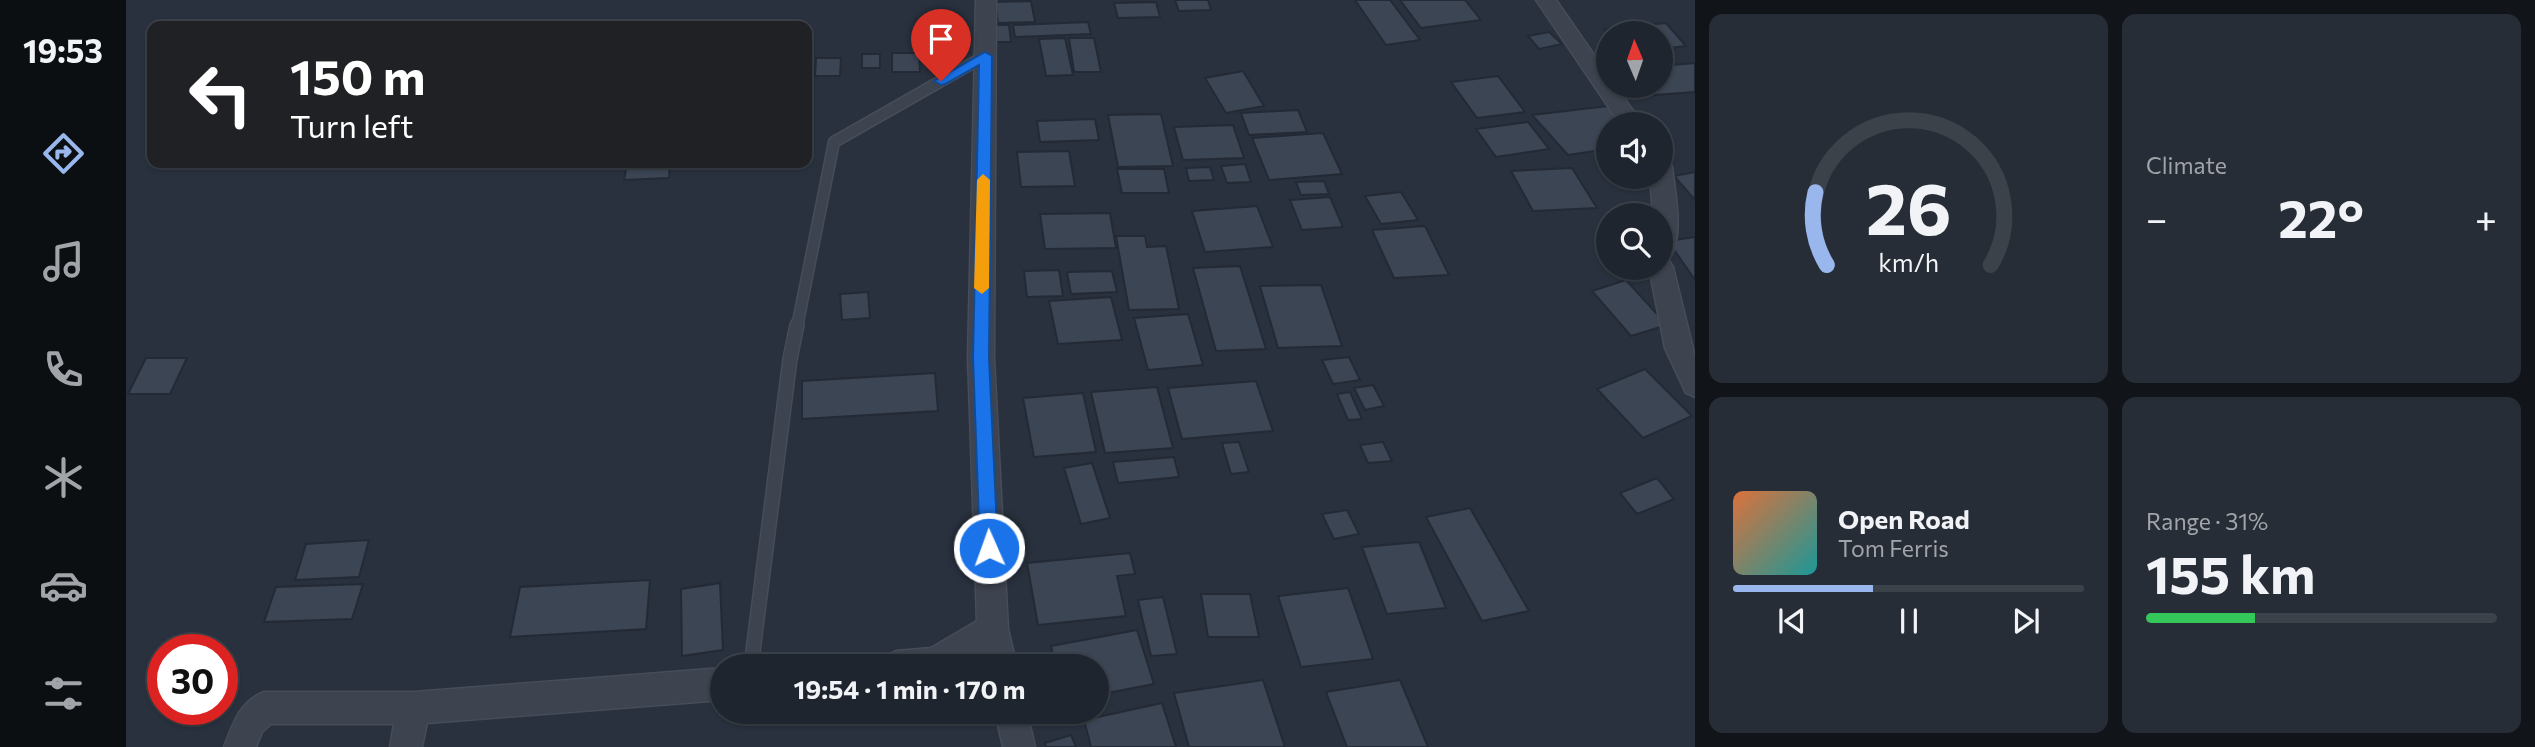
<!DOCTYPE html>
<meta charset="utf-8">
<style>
body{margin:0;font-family:Commissioner,sans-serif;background:#272d36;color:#f1f3f6;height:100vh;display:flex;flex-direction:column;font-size:26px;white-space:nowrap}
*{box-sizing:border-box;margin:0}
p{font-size:23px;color:#a1a5aa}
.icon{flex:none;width:38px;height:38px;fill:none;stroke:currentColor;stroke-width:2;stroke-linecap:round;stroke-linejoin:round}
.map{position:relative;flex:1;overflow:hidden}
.side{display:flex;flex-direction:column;gap:14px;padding:14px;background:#111419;width:840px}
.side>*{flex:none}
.guide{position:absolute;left:21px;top:21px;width:665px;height:147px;border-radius:14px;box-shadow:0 2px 5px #0004,0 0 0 2px #3c424a;background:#202124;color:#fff;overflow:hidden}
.needle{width:46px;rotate:358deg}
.controls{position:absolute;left:1470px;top:21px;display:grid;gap:14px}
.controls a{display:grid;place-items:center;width:77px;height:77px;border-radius:50%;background:#1f252e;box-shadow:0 2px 5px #0004,0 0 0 2px #3c424a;font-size:35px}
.speed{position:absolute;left:21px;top:634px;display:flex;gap:14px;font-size:35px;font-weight:700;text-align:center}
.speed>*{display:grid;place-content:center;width:91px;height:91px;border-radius:50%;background:#1f252e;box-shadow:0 2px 5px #0004,0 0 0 2px #3c424a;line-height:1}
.speed .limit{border:10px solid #d22;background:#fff;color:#111}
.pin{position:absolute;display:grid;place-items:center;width:60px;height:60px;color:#fff;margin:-72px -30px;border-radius:50% 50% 50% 0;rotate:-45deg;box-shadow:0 0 7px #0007}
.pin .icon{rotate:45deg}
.me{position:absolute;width:77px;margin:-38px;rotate:358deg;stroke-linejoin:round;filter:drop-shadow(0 0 5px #0008)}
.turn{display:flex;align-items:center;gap:24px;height:147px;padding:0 28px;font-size:32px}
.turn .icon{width:91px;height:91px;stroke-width:2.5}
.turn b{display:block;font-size:49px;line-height:60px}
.big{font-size:52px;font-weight:700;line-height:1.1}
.side .tile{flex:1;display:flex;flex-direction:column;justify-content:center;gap:10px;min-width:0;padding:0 24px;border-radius:14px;background:#272d36}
.side .dial{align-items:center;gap:0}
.dial svg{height:182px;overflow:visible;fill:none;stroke:#3c424a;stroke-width:7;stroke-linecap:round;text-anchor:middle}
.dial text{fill:#f1f3f6;stroke:none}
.song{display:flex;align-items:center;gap:21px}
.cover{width:84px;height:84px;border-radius:10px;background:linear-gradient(135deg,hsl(20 70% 55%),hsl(180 70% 35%))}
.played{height:7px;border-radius:4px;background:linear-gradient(90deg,#9ab7ed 40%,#3c424a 40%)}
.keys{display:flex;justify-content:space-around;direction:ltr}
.heat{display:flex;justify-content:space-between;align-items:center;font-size:38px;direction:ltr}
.charge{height:10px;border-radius:5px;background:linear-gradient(90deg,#34c759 31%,#3c424a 0)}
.side .tiles{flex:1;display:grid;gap:14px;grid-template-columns:repeat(2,1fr)}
.trip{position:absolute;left:584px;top:654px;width:399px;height:70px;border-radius:35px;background:#1f252e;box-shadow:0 2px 5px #0004,0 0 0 2px #3c424a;font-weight:700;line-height:70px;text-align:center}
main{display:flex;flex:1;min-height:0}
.dock{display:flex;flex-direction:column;width:126px;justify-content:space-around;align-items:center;background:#0c0f12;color:#a1a5aa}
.dock .icon{width:49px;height:49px}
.dock .current{color:#9ab7ed}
.dock b{font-size:32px;color:#f1f3f6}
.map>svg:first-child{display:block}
.building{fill:#3b4554;stroke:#232a36;stroke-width:2}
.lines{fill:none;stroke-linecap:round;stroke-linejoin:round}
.lane-far1-casing{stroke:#464c58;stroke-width:13}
.lane-casing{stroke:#464c58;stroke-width:16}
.street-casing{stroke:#464c58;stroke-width:3}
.lane-far1{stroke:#3d434f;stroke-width:10}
.lane{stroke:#3d434f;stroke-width:13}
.street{fill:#3d434f;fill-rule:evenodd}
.route{fill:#1a73e8;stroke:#114b97;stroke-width:2}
.slow{fill:#f59e0b}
</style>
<main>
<nav class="dock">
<b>19:53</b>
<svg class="icon current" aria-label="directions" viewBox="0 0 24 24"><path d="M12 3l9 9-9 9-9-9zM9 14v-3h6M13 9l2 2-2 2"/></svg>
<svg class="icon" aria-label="music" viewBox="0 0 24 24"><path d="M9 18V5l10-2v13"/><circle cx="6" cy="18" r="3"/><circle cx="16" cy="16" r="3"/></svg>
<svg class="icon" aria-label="phone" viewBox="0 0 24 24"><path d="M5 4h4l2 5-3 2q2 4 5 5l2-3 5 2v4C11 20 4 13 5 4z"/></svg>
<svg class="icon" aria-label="climate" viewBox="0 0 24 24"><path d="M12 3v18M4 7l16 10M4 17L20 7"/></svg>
<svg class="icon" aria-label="car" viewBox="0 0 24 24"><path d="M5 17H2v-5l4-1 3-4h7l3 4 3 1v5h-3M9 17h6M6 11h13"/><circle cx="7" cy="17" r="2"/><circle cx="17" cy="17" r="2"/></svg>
<svg class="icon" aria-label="filters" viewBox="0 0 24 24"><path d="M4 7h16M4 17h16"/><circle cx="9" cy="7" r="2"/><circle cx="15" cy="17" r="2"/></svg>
</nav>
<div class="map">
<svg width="1569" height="747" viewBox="0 0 1569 747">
<rect width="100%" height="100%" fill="#29313e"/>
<g class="building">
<path d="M1049,0H1082L1085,10L1053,11Z"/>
<path d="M1229,0H1264L1294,40L1260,45Z"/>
<path d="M1274,0H1339L1355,20L1295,28Z"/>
<path d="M905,1L909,22L872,23L869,2Z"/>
<path d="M1030,2L1034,17L992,18L988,3Z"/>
<path d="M370,21H397L395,26H368Z"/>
<path d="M962,22L965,34L889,37L887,25Z"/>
<path d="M1540,23L1560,46L1535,49V33L1482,34L1478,29Z"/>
<path d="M866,25H883L885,42H867Z"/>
<path d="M1423,32L1436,44L1413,49L1402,36Z"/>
<path d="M939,38L947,75L920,76L913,39Z"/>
<path d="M943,38H968L975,72H948Z"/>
<path d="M766,53H793L794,72H766Z"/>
<rect x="736" y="54" width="18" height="14"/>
<path d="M690,58H715L714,76H689Z"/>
<path d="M1569,63V92L1514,96L1507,86H1495H1535V66Z"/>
<path d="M1117,71L1138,106L1100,113L1079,78Z"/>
<path d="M1372,76L1399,112L1351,118L1325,82Z"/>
<path d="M1482,106L1496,124H1482V149L1442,155L1406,115Z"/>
<path d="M1172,110L1181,132L1123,135L1115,113Z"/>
<path d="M1035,114L1047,166L992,167L982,115Z"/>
<path d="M969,119L973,140L914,142L911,121Z"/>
<path d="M1402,122L1423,149L1370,157L1350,129Z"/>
<path d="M1107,125L1118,158L1057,160L1048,127Z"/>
<path d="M1197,133L1216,174L1143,180L1126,138Z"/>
<path d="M943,151L949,186L895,187L891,152Z"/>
<path d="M501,163H544L543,178L498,180Z"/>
<path d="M1119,164L1125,182L1101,183L1095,166Z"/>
<path d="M1084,167L1088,180L1063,181L1060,168Z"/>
<path d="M1446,168L1471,208L1407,211L1385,171Z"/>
<path d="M991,169H1038L1043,193H996Z"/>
<path d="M1569,172V200L1548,176Z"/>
<path d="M1198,181L1203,194L1175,195L1170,182Z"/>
<path d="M1275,192L1292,220L1255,224L1239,196Z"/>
<path d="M1204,197L1217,227L1176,230L1164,200Z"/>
<path d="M1131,206L1147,247L1079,252L1066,211Z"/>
<path d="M984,213L990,248L919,249L914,214Z"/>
<path d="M1299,226L1323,275L1268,278L1246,230Z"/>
<path d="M990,236H1019L1021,247L1040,246L1053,309L1003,310Z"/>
<path d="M1569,237V280L1542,241Z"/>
<path d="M1114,266L1140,349L1090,351L1067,268Z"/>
<path d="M933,270L937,296L901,297L898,271Z"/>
<path d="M986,271L991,292L945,294L941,272Z"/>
<path d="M1500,280L1541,325L1505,336L1466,291Z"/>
<path d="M1195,285L1216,346L1152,348L1134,286Z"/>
<path d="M742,292L744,318L716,320L714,294Z"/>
<path d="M985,297L996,340L932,344L923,301Z"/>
<path d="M1062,314L1077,365L1022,370L1008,318Z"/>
<path d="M1223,357L1234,380L1207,384L1196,360Z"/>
<path d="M20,358H61L44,394H2Z"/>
<path d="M1519,369L1566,416L1517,438L1471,389Z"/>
<path d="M809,373L812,411L676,419V381Z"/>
<path d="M1130,381L1147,431L1056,439L1042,388Z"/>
<path d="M1247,385L1258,406L1239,410L1228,388Z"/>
<path d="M1031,387L1047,448L979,453L965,392Z"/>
<path d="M1224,392L1236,419L1222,420L1211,394Z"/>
<path d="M957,393L970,452L908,457L897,398Z"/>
<path d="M1113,442L1123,472L1105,474L1096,443Z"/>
<path d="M1257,442L1266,461L1242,463L1234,445Z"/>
<path d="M1048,457L1053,477L992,483L987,462Z"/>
<path d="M966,463L984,518L955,524L938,468Z"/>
<path d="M1531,478L1548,499L1511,514L1494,493Z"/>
<path d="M1344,508L1403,611L1356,621L1300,517Z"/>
<path d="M1221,510L1233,534L1208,539L1196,514Z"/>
<path d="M243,540L233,577L169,580L180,544Z"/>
<path d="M1293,542L1320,608L1261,614L1236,547Z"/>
<path d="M1004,553L1009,574L991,576L1000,616L912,625L901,563Z"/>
<path d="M524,580L520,629L384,637L394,587Z"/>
<path d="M594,583L597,650L556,656L555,589Z"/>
<path d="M237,584L226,619L138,622L150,587Z"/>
<path d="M1222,588L1247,659L1175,667L1152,596Z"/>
<path d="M1075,594H1124L1133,637H1082Z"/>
<path d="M1037,597L1051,654L1025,656L1012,600Z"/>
<path d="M1011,630L1028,684L971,695V667H930L925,646Z"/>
<path d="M1137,680L1159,747H1063L1048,693Z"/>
<path d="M1274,680L1302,747H1221L1200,692Z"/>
<path d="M1036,703L1050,747H965L958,720Z"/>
<path d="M945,735L950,747H920L919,743Z"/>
</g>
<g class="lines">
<g class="lane-far1-casing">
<path id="lane-far1" d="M671,327L708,142L859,56"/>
</g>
<g class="lane-casing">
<path id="lane" d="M625,667L664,359L671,325"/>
</g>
<g class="street-casing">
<g id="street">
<path d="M850,0H870L868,358L882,629L891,667H859L856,653L832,667H754L759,656L770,651L805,648L851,621L842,358Z"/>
<path d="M1410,0H1430L1482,75V86H1490L1516,124H1494Z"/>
<path d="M1535,159L1543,161L1546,167C1549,191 1559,241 1542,259L1547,267L1569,357V397L1560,393L1539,348L1523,268H1535V215H1527L1524,177H1535Z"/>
<path d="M597,668V700L301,723L296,747H264L268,724H145L136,732L130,747H98C107,724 113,702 138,692H288Z"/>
<path d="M869,712H901L909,747H877Z"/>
</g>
</g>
<use href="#lane-far1" class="lane-far1"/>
<use href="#lane" class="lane"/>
<use href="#street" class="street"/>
</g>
<path class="route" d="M859,52L866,56L863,358L872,548L869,554L863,556L857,554L854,548L847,358L853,65L819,84L815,85L808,81Z"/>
<path class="slow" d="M857,174L864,180L863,288L856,294L848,288L851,180Z"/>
</svg>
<div class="controls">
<a><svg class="needle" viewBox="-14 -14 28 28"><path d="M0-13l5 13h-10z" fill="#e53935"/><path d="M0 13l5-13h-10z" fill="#a1a5aa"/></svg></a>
<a><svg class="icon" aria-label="sound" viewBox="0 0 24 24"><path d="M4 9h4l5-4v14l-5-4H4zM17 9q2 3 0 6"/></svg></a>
<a><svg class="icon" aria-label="search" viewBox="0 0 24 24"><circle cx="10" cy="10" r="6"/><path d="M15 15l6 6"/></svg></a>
</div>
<div class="speed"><div class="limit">30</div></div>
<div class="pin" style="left:815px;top:81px;background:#d93025"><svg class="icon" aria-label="arrive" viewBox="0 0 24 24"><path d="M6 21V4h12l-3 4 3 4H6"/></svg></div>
<svg class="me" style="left:863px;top:548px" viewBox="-20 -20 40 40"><circle r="17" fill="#1a73e8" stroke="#fff" stroke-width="3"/><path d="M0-11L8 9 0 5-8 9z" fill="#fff"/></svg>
<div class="trip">19:54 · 1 min · 170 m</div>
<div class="guide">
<div class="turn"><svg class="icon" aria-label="left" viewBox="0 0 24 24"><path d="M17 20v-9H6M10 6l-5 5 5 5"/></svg><div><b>150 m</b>Turn left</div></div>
</div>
</div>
<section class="side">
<div class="tiles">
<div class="tile dial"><svg viewBox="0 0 100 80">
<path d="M14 69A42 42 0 1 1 86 69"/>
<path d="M14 69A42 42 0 0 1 9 37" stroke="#9ab7ed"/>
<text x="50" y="56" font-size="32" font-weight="700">26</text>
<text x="50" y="72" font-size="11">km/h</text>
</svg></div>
<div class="tile"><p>Climate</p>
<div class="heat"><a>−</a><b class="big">22°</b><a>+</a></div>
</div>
<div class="tile">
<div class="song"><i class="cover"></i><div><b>Open Road</b><p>Tom Ferris</p></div></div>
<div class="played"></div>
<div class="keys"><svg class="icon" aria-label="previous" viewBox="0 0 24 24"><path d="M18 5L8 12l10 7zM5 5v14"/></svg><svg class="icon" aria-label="pause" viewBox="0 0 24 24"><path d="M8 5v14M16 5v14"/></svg><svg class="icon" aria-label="next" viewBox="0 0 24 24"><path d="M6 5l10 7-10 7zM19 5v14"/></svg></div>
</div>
<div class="tile"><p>Range · 31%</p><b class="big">155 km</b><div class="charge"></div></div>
</div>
</section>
</main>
